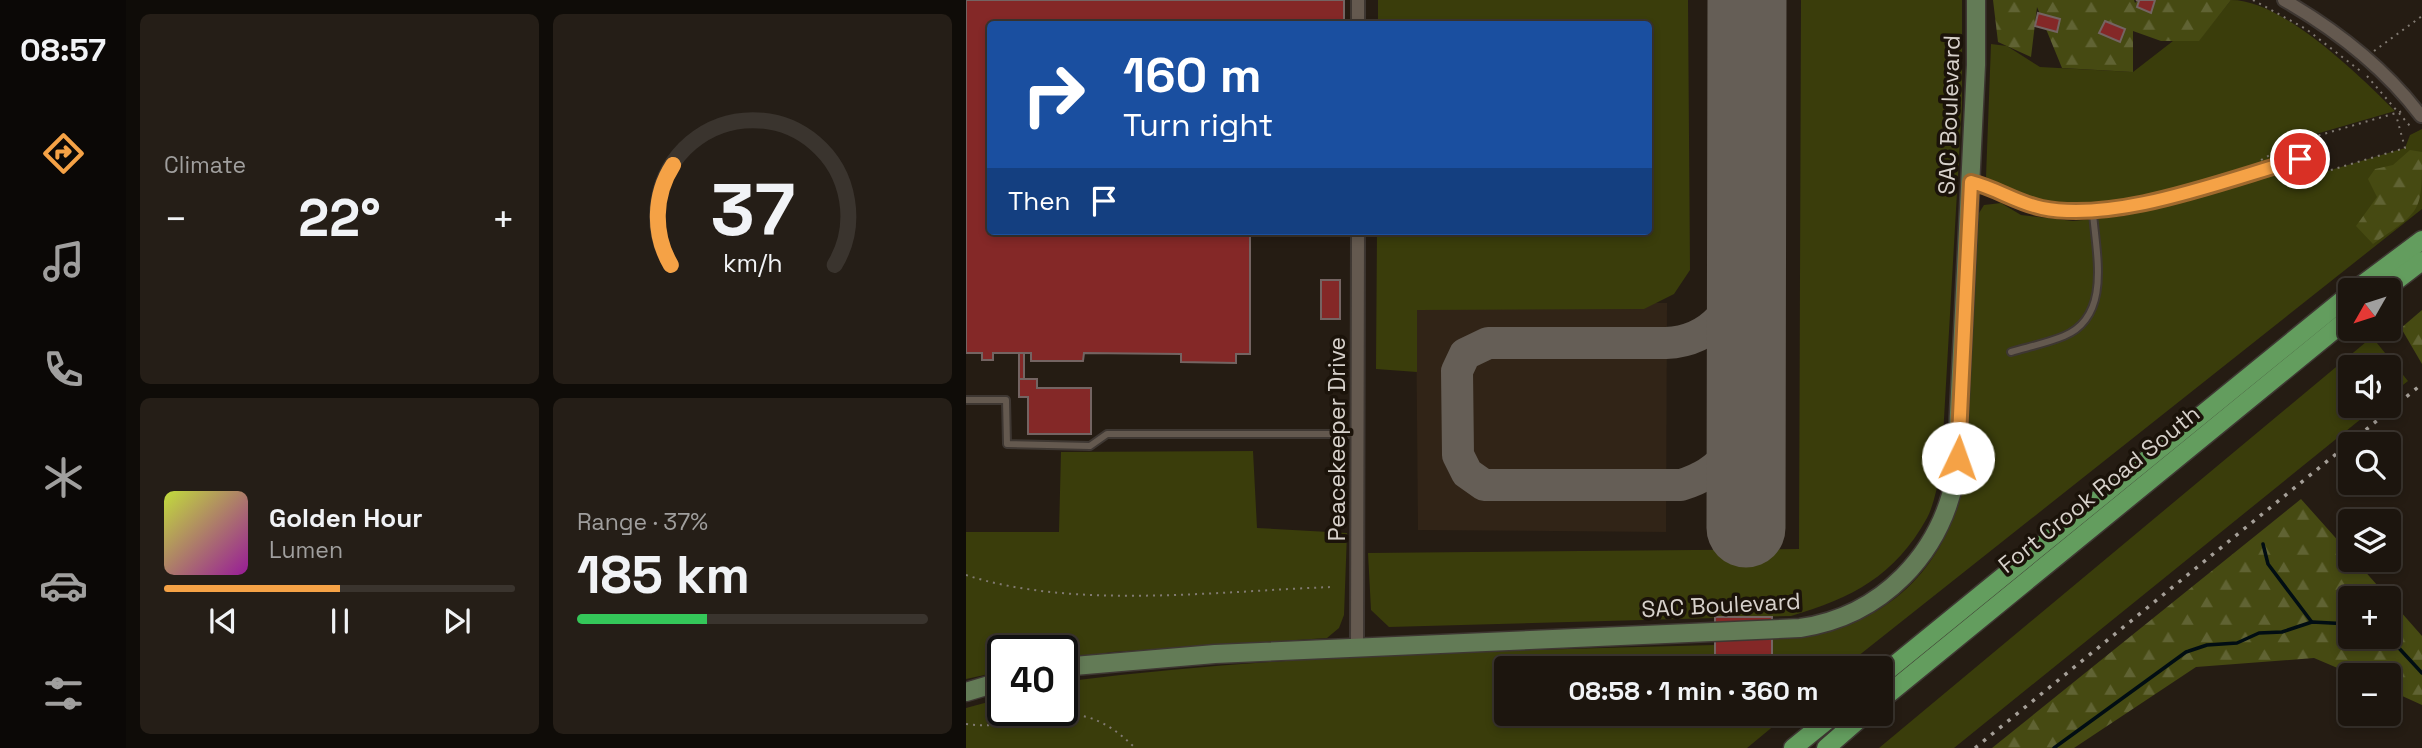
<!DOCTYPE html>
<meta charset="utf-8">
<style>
body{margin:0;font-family:"Space Grotesk",sans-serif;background:#251e17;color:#f1f3f6;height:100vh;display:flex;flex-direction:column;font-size:26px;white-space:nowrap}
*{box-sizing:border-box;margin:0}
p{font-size:23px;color:#a09f9e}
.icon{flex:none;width:38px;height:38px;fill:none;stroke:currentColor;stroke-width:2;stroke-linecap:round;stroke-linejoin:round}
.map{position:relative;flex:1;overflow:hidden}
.drawer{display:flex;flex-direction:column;gap:14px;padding:14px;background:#0f0c08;width:840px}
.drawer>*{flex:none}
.hud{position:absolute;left:21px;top:21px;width:665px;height:214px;border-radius:7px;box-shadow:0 4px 10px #0003,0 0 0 2px #3a342e;background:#1a4fa0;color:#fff;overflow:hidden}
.needle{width:46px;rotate:231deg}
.controls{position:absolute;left:1372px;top:278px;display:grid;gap:14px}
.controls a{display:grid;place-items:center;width:63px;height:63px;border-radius:7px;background:#1c150e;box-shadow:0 4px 10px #0003,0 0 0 2px #3a342e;font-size:35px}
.speed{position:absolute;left:21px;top:635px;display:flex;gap:14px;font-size:35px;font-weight:700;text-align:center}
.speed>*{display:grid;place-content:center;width:91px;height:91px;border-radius:50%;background:#1c150e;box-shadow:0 4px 10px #0003,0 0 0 2px #3a342e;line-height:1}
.speed .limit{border:4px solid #111;border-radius:10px;background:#fff;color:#111}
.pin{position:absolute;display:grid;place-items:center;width:60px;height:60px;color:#fff;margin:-30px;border:4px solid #fff;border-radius:50%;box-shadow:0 2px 7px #0007}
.me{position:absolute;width:77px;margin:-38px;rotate:3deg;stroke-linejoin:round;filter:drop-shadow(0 0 5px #0008)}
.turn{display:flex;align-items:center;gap:24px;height:147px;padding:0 21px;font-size:32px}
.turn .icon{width:91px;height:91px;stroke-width:2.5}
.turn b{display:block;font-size:49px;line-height:60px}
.then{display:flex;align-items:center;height:66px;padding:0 21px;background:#0003;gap:14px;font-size:26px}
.big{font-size:52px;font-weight:700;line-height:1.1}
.drawer .tile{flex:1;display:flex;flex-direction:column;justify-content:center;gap:10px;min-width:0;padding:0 24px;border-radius:10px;background:#251e17}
.drawer .dial{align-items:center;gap:0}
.dial svg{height:182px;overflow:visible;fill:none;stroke:#3a342e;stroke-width:7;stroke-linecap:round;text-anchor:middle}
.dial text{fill:#f1f3f6;stroke:none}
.song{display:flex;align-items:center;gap:21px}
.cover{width:84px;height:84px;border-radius:10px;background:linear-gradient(135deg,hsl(70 70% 55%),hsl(300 70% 35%))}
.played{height:7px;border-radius:4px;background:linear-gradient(90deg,#f5a246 50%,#3a342e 50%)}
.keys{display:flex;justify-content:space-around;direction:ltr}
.heat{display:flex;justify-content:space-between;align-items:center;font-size:38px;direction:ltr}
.charge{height:10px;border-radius:5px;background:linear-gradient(90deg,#34c759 37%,#3a342e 0)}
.drawer .tiles{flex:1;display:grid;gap:14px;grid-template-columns:repeat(2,1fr)}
.trip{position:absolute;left:528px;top:656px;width:399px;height:70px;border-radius:7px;background:#1c150e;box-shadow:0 4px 10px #0003,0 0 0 2px #3a342e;font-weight:700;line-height:70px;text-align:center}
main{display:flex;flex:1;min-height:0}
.tabs{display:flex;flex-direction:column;width:126px;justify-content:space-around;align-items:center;background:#0b0806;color:#a09f9e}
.tabs .icon{width:49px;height:49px}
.tabs .active{color:#f5a246}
.tabs b{font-size:32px;color:#f1f3f6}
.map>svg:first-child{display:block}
.built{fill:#312417}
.grass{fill:#3a3d0b}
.forest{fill:url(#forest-firs);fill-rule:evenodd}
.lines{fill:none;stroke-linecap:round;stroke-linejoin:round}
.stream{stroke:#010d13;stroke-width:3.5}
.taxiway{stroke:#655e56;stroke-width:32}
.runway{stroke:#655e56;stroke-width:79}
.building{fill:#842827;stroke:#746462;stroke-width:2}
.lane-casing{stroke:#3e3732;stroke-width:10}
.street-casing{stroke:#3e3732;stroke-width:16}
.secondary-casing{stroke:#3e3732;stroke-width:21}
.primary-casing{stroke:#3e3732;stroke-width:21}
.path{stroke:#817a72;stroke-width:2;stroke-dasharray:2 5;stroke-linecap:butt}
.lane{stroke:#64594f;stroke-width:6}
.street{stroke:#64594f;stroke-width:12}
.secondary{stroke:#637b56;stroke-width:18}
.primary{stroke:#639d5e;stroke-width:18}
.rail{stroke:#a59f98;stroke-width:3.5;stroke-dasharray:3.5 7;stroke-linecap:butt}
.route-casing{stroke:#9f692e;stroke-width:18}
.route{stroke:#f5a246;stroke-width:12}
.labels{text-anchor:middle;stroke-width:7;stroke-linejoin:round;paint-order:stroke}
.street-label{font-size:23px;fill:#d7d1cb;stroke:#1b130a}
</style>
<main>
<nav class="tabs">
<b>08:57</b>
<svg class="icon active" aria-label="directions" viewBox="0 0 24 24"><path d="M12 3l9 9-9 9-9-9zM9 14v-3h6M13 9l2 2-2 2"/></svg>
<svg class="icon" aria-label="music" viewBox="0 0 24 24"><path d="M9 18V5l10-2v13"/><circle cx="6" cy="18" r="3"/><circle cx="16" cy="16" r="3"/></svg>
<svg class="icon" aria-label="phone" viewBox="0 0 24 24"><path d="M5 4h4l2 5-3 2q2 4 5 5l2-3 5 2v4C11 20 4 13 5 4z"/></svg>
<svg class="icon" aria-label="climate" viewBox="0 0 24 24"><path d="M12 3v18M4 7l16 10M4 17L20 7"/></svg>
<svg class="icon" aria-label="car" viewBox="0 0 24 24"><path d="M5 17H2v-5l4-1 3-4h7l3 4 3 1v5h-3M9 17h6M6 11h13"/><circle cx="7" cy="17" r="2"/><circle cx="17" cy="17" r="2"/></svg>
<svg class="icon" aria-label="filters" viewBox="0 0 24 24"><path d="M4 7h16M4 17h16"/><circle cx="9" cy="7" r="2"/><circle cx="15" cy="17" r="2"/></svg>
</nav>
<section class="drawer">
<div class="tiles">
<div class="tile"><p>Climate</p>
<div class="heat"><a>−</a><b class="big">22°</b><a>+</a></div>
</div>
<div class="tile dial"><svg viewBox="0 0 100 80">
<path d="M14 69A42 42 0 1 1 86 69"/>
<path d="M14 69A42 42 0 0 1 15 25" stroke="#f5a246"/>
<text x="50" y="56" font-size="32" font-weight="700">37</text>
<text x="50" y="72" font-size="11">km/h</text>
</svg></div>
<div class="tile">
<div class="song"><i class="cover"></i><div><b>Golden Hour</b><p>Lumen</p></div></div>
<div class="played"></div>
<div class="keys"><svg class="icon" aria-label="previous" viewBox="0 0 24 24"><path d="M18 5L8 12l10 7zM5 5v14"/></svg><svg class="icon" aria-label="pause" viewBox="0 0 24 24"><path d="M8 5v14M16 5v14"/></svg><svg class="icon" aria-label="next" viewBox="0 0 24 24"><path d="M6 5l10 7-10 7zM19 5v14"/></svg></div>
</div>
<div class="tile"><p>Range · 37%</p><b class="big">185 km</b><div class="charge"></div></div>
</div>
</section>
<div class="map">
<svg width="1456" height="748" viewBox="0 0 1456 748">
<defs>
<pattern id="forest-firs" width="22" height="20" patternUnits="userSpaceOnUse" patternTransform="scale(1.75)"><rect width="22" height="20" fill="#464a12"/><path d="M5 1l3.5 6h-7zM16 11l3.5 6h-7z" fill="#606333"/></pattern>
</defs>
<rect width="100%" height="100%" fill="#251c13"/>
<path class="built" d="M450,303H701L700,532L452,530Z"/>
<g class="grass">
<path d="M412,0H722L724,270L708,294L678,309L451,310V372L410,369L411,231H682V24H412Z"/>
<path d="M835,0H996V105L975,471C971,486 968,505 961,518C929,576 886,598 825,616L423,627L405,610L402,553L833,549Z"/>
<path d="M1265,0C1317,0 1393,75 1429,111L1326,141L1317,156C1251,174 1159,210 1091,203C1066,200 1043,188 1020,177L1025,44L1041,46L1074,67L1167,72L1207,41L1233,40Z"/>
<path d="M1456,129V209L877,668H541V714H822L781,748H0V708L37,698V710H96V683L104,681C317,654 534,651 749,645V655H805L806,639C911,637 986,572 999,468L1013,213L1018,205L1035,203L1055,215L1107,221L1158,216L1330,168L1338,178L1439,148L1444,135Z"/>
<path d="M1406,337L1442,381L1423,396V368H1384V406H1411L988,748H913Z"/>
<path d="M287,451L291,528L381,533L378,615L373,628L361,638L146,652L96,660V651H37V671L0,679V532H93L95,452Z"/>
</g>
<g class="forest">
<path d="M1027,0H1168L1169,3L1172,0H1265L1233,41H1195L1167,31V72L1096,68L1071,7L1065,57L1032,42Z"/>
<path d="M1444,150L1456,152C1456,213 1456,210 1407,244L1390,226L1411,197L1402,179L1409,169L1427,165Z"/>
<path d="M1456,310V364L1435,328Z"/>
<path d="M1335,499L1384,554V560H1389L1456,636V705L1423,690V676L1388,675L1348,658L1230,667L1108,748H1026ZM1423,598V637H1384V598Z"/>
</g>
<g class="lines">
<g class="stream">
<path d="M1297,544L1302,564L1345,621"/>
<path d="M1413,637L1431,646L1456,673"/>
<path d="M1088,748L1220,652L1241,645L1271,643L1293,633L1316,632L1346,622L1384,624"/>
</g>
<path class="taxiway" d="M781,402C771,445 761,471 715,485H518L501,473L492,455L491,371L499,354L522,343H700C749,341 772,304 781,260"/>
<path class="runway" d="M780,528L781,0"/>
</g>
<g class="building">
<path d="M0,0H378V24H24V231H284V354H270V363L215,362V354L118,353L117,361H65V353H27V360H16V353H0Z"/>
<path d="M1170,0H1189L1185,13L1171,7L1173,1Z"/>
<path d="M1072,13L1094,19L1091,32L1069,26Z"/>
<path d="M1139,21L1159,29L1154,42L1133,33Z"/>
<rect x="355" y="280" width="19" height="39"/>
<rect x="53" y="353" width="5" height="26"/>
<path d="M53,379H71V388H125V434H62V397H53Z"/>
<rect x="749" y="617" width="57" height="22"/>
<rect x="749" y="639" width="57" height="16"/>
</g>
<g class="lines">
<g class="lane-casing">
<g id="lane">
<path d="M1007,182C1031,188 1052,204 1077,209C1155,222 1257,180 1333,159"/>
<path d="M1045,352C1062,347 1081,343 1098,336C1146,316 1130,254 1127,213"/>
<path d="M0,400H40L41,444L124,446L141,434H391"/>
</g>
</g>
<g class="street-casing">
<g id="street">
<path d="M1318,0C1370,30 1418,67 1455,116"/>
<path d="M392,24V0"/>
<path d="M391,646L392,231"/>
</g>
</g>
<g class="secondary-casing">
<g id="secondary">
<path d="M96,667L249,654L834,628C916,616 975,554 990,474L1010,65V0"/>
<path d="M0,692L37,681"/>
</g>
</g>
<g class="primary-casing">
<g id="primary">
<path d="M1389,290L1456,240"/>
<path d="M1418,290L1456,261"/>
<path d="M915,676L1384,294"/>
<path d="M915,700L1384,317"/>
<path d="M827,748L869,714"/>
<path d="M860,748L899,714"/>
</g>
</g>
<g class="path">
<path d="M1287,0L1340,29L1397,73"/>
<path d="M1408,51L1456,16"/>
<path d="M1401,76L1444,126"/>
<path d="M1295,160L1323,144L1437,111"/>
<path d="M1338,178L1439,148L1430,115"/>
<path d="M0,575C107,610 253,591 366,587"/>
<path d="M0,724C66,734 105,683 169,748"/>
</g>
<use href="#lane" class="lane"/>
<use href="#street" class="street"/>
<use href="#secondary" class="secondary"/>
<use href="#primary" class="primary"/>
<path class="rail" d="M1009,748L1456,384"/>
</g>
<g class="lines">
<g class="route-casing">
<path id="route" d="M992,458L1005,182C1030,188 1051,203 1076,208C1151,223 1259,180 1334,159"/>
</g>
<use href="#route" class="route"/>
</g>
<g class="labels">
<g class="street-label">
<text transform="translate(983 115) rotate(-88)" y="8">SAC Boulevard</text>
<text transform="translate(371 439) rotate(-90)" y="8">Peacekeeper Drive</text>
<text transform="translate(1133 489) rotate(-39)" y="8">Fort Crook Road South</text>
<text transform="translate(755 605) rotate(-3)" y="8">SAC Boulevard</text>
</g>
</g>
</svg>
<div class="controls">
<a><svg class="needle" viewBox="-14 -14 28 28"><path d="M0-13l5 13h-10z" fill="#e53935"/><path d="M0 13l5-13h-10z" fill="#a09f9e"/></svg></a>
<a><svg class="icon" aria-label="sound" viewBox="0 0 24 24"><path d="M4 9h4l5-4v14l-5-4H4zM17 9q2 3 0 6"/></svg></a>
<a><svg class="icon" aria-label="search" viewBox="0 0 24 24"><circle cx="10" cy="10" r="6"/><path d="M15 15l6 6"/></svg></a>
<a><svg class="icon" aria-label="layers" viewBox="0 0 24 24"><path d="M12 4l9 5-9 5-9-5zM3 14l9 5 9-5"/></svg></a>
<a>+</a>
<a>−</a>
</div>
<div class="speed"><div class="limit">40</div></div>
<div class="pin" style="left:1334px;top:159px;background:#d93025"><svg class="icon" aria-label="arrive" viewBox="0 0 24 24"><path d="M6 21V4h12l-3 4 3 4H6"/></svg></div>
<svg class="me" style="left:992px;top:458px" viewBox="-20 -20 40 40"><circle r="19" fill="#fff"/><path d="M0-13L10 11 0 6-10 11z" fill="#f5a246"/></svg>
<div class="trip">08:58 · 1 min · 360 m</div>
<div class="hud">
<div class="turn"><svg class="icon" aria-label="right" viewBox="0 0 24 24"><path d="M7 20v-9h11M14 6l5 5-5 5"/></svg><div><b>160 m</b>Turn right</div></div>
<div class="then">Then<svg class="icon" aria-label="arrive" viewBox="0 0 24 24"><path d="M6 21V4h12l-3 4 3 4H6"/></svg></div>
</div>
</div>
</main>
